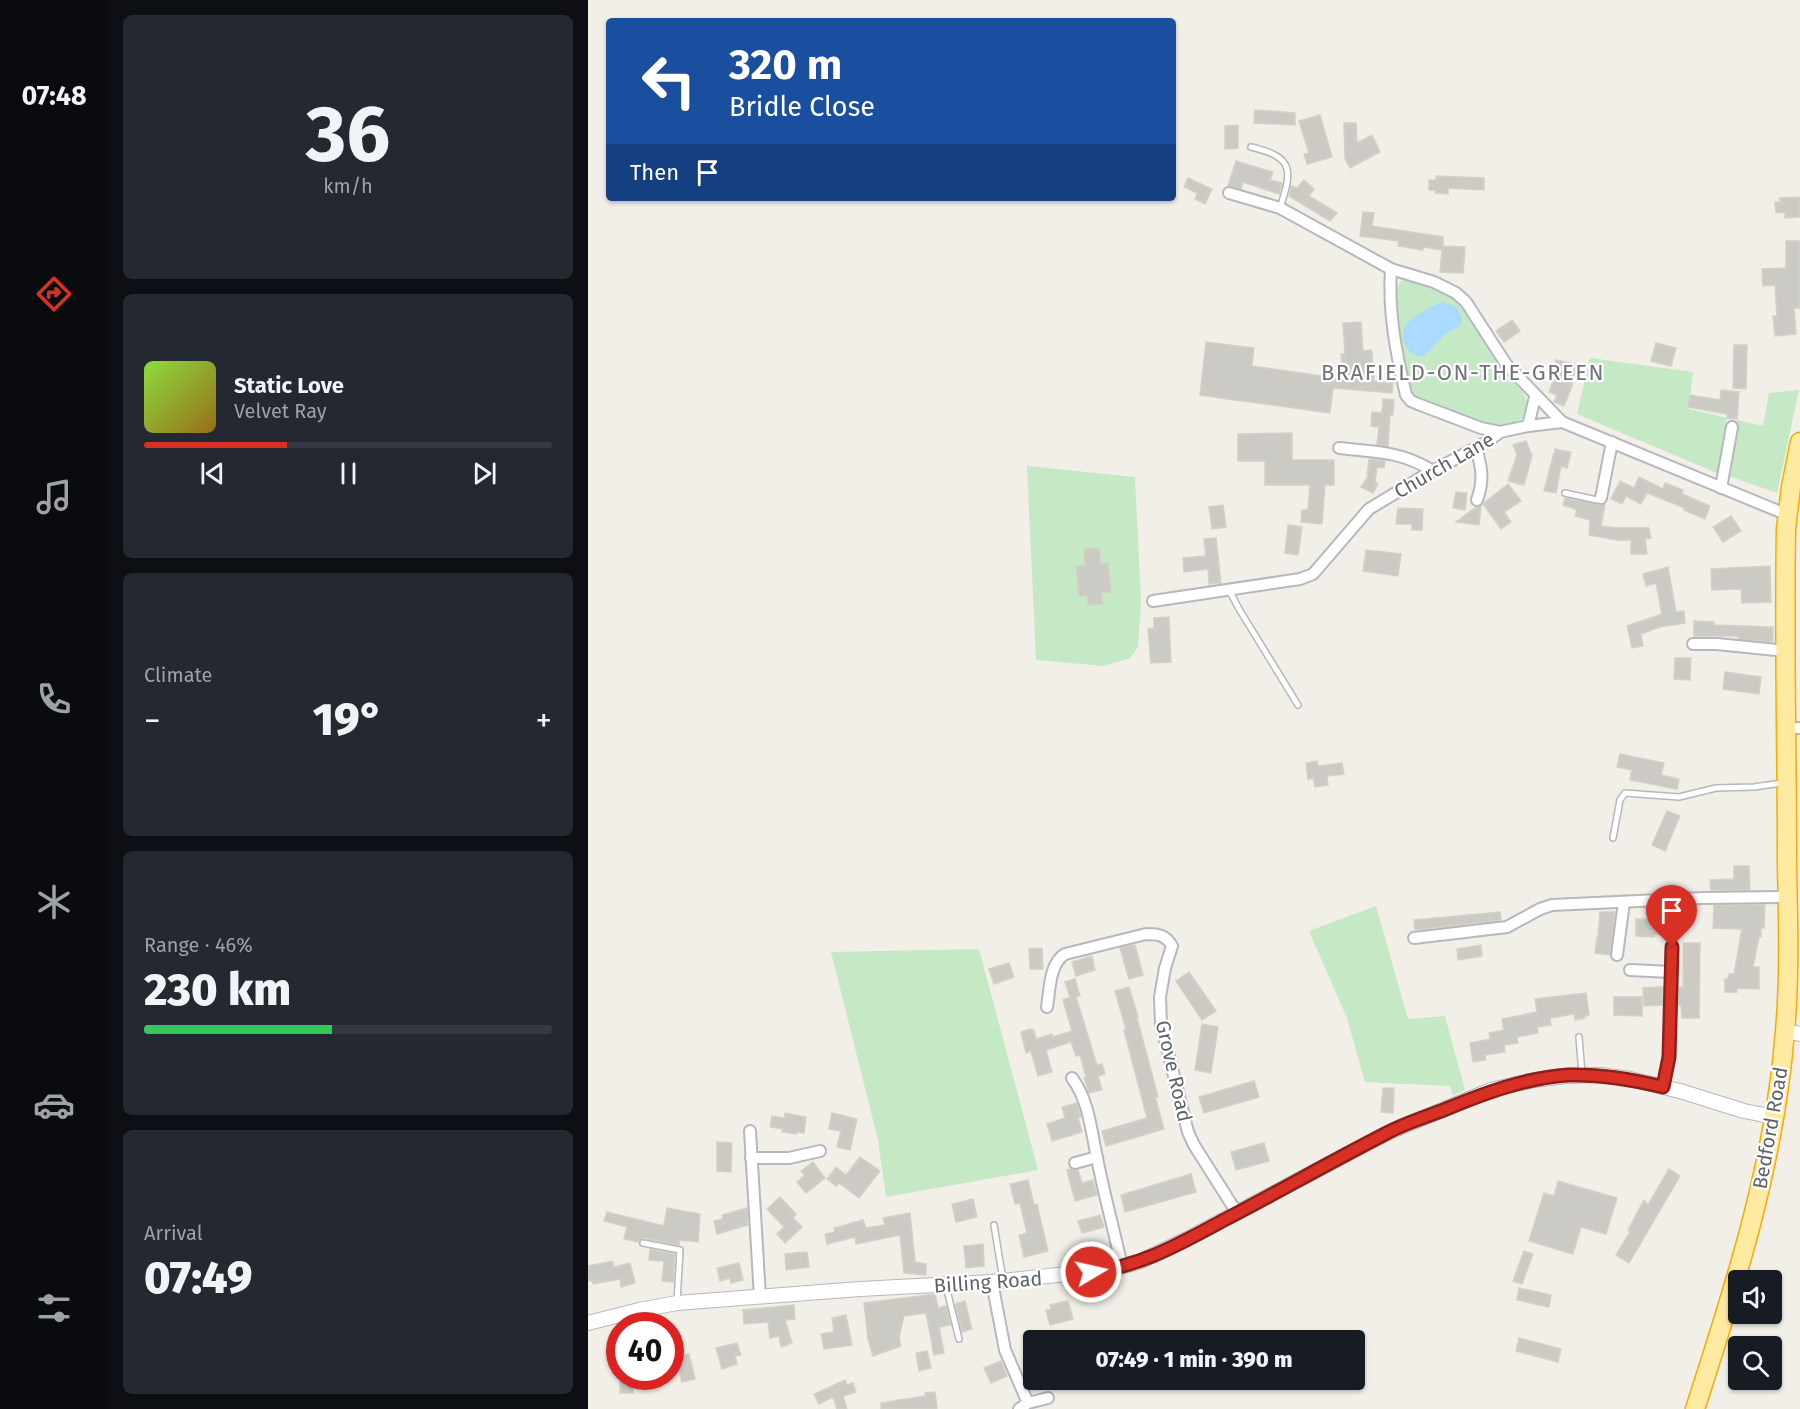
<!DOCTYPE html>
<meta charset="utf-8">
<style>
body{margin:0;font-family:"Fira Sans",sans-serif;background:#242831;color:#f1f3f6;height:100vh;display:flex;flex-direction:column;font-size:22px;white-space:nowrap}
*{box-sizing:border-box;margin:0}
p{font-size:20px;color:#9ea1a6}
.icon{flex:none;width:33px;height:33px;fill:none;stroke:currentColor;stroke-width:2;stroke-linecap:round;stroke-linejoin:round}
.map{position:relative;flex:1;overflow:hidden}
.panel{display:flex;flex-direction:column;gap:15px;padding:15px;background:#0d0f14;width:480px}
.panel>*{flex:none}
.guide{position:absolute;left:18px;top:18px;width:570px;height:183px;border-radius:6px;box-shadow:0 2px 4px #0004;background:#1a4fa0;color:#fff;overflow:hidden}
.buttons{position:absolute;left:1140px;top:1270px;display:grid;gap:12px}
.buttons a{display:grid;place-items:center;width:54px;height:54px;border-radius:6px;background:#171b24;box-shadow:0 2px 4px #0004;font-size:30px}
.speed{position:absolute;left:18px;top:1312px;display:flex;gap:12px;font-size:30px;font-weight:700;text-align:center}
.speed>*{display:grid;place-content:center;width:78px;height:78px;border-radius:50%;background:#171b24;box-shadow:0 2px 4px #0004;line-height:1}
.speed .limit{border:9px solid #d22;background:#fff;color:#111}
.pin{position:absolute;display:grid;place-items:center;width:51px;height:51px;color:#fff;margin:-62px -26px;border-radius:50% 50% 50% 0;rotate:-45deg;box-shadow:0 0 6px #0007}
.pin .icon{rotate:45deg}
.me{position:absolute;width:66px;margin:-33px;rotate:81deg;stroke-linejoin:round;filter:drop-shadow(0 0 4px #0008)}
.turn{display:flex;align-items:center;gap:21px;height:126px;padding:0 24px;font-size:27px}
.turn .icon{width:78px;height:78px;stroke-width:2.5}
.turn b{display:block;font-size:42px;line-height:51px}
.then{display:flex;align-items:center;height:57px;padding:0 24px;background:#0003;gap:12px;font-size:22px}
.big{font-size:45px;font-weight:800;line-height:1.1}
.panel .tile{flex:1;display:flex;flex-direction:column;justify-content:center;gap:9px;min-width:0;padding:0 21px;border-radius:9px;background:#242831}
.panel .dial{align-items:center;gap:0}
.dial b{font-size:78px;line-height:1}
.song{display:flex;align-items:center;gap:18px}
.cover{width:72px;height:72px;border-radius:9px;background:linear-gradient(135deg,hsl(90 70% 55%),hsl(40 70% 35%))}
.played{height:6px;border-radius:3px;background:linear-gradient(90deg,#d93025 35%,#363941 35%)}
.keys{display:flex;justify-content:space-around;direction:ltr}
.heat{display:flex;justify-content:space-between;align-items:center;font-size:33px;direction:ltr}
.charge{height:9px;border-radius:4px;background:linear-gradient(90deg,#34c759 46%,#363941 0)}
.trip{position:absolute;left:435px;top:1330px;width:342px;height:60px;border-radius:6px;background:#171b24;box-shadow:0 2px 4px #0004;font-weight:800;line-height:60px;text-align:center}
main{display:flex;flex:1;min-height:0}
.tabs{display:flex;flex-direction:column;width:108px;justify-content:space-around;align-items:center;background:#090b0e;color:#9ea1a6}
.tabs .icon{width:42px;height:42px}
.tabs .on{color:#d93025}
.tabs b{font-size:27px;color:#f1f3f6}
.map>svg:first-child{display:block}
.green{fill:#c5e8c5}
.water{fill:#aadaff}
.building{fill:#cccac5;stroke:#d6d1c6;stroke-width:1.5}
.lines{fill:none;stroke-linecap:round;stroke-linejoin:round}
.service-casing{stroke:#b5b8bc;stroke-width:8}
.minor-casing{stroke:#b5b8bc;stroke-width:14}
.tertiary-casing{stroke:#b5b8bc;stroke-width:16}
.trunk-casing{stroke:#f9ab00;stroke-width:21}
.service{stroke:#fff;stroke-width:5}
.minor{stroke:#fff;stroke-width:10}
.tertiary{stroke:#fff;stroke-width:14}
.trunk{stroke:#feeaa1;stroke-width:18}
.route-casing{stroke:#8d1f18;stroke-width:15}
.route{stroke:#d93025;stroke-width:10}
.labels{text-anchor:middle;stroke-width:4.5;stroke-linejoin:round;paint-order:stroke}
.street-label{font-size:20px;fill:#5f6368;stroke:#fff}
.quarter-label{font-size:22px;letter-spacing:1.5px;fill:#70757a;stroke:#fff}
</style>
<main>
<nav class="tabs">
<b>07:48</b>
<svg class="icon on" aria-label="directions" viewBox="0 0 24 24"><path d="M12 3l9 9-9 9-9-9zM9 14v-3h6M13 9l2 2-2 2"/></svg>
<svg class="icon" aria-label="music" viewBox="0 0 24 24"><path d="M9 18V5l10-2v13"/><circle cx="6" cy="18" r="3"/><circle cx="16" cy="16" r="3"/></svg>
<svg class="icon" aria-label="phone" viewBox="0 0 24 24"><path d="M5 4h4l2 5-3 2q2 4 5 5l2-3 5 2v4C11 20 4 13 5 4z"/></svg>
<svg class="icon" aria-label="climate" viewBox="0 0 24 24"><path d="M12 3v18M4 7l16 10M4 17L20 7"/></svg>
<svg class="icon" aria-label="car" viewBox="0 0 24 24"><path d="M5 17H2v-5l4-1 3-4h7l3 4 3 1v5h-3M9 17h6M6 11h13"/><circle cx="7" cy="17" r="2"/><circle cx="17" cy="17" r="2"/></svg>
<svg class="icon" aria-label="filters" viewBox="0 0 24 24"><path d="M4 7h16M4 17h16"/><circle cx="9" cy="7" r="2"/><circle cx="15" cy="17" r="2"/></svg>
</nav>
<section class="panel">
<div class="tile dial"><b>36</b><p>km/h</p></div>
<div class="tile">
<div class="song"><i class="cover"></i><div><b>Static Love</b><p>Velvet Ray</p></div></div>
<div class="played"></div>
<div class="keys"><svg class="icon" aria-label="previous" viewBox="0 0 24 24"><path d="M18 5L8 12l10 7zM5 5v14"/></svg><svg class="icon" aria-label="pause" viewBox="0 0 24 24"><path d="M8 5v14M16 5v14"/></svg><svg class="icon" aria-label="next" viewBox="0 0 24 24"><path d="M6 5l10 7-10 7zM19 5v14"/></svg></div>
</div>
<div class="tile"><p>Climate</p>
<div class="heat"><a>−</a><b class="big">19°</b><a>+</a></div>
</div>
<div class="tile"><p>Range · 46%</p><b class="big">230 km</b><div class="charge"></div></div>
<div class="tile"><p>Arrival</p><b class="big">07:49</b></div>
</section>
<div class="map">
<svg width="1212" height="1409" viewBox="0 0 1212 1409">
<rect width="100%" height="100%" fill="#f1efe8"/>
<g class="green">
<path d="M821,279L860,294L885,318L913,363L936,394L941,408L940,414C931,422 918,427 905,426C895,426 838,407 829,401C826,398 823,394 820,391C816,366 798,299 813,281Z"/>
<path d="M1002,358L1105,372L1101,409L1139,418L1129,473L989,414Z"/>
<path d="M1211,390L1189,493L1141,476L1149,420L1175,426L1181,393Z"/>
<path d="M439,466L547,477L553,602L550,647L542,658L516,666L448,660Z"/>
<path d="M788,906L820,1019L857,1016L877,1090L865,1095L862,1086L777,1082L759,1018L721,931Z"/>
<path d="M391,949L450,1170L298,1197L290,1140L243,952Z"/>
</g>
<path class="water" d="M856,302L870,308L874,320L873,325L855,336L838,354L833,357L822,352C806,331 820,319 838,310C844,306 849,303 856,302Z"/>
<g class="building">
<path d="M667,110L707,113V125L666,123Z"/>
<path d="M732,115L744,157L719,164L716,154L721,153L711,121Z"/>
<path d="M756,123H768L769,143L784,135L792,152L762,168L757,159Z"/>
<path d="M650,125V148L637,149V126Z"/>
<path d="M648,161L685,172L682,180L694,183L691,194L655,182L653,189L640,186Z"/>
<path d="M848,176L896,178V190L860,188V194L847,193L848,190H841V180H848Z"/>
<path d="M600,178L624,189L617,204L607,199L609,193L596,187Z"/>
<path d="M716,180L726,189L721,196L749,213L742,221L701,196L703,186L709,188Z"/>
<path d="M1212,197V217L1197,218V212L1188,213L1187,202H1192V198Z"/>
<path d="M775,212L786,213L784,226L855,237V246L877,247L875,273L852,272L854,250L835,247V250L810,246L811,241L772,236Z"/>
<path d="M1198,241H1212V308H1206L1208,334L1187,336L1185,316H1189L1187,285L1175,286L1174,269L1198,268Z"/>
<path d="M924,320L932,331L916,342L908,331Z"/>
<path d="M773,322L775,351L783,350L784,353L786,381L805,383L804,393L745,388L742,413L612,395L618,342L666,348L664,366L755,379L753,354H757L755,323Z"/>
<path d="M1068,343L1088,348L1083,366L1063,361Z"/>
<path d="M1146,345H1159L1158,389L1145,388Z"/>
<path d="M968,360L989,364L984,386L976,406L966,402L969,395L961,392L969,371L965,370Z"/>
<path d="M1133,390L1151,392L1149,419L1139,418V414L1100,407L1102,395L1132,400Z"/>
<path d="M795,399L806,400L805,415H802L800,446L789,444L791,427L783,426L784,412L794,413Z"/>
<path d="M704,433V460H746V485H737L734,524L713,522L714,510H720L722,485H677V461H650V434Z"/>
<path d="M938,441L944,456L936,485L920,481L929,455L925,445Z"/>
<path d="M967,449L983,452L979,468L973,466L968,493L956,491Z"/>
<path d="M781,459L797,461L796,468L789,467L787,482L790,484L785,493L773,487L779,478Z"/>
<path d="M1051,477L1075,489L1077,483L1095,490L1094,494L1122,506L1117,519L1096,510L1097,508L1059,493L1053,504L1038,496L1034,504L1023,499L1032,481L1046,488Z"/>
<path d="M920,484L933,501L916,512L923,522L913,529L895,504Z"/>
<path d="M868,492L879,493L877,510L865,508Z"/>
<path d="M977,498L1017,505L1013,526L1027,528H1061L1063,538L1057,539L1059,554H1043V540H1029L1001,535L1002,520L987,516L989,510L975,505Z"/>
<path d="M635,505L638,527L624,529L621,507Z"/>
<path d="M893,506L891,525L868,522L888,507Z"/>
<path d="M810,508L835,509L834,530H824V524H808Z"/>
<path d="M1143,516L1153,531L1135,542L1125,527Z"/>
<path d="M700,525L714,527L710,555L697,553Z"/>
<path d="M628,538L633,583L621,584L620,569L596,572L595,558L618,556L616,539Z"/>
<path d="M511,548L513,564L520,563L523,592L513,593L515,604L500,605L499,595L491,596L488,566L497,565L496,549Z"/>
<path d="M778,550L813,554L810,576L775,571Z"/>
<path d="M1182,566L1183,602L1154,603L1153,589L1124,590L1123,569Z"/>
<path d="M1080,567L1088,612L1096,611L1097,623L1071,627L1053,634L1055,646L1044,648L1039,626L1074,614L1068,583L1058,586L1055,574Z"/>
<path d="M581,617L583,662L563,663L560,629L566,628V618Z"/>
<path d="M1106,621L1126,622V625L1185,627V642L1150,639V636H1106Z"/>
<path d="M1087,658H1103L1102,680L1086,679Z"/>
<path d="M1137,672L1173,677L1171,694L1135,689Z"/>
<path d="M1032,754L1076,763L1073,775L1091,779L1089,789L1042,780L1044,770L1029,767Z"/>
<path d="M729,761L730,766L754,763L756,774L739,776L740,785L727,787L725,778L720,779L718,763Z"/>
<path d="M1079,811L1092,816L1077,851L1064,845Z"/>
<path d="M1146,866H1161L1162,890H1123L1122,880L1146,879Z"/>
<path d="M1126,905H1177L1176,928H1173V937H1171L1165,967H1171V989L1149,988V992H1137V979H1140L1141,974H1146L1154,929L1125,928Z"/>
<path d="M912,912L913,920L827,930L826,920Z"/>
<path d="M1012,912H1027L1022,955L1007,953L1009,938H1010Z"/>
<path d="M1068,917L1087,918L1086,935L1066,934V937L1048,936V919H1068Z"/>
<path d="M1095,943H1112L1111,1018H1094L1093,1005H1090V987H1095Z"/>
<path d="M547,945L555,975L541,979L532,948Z"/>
<path d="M893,945L894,956L870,960L869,949Z"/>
<path d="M454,948L455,969H442L441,949Z"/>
<path d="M504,956L507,970L488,976L484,962Z"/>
<path d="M421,963L426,977L406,984L401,969Z"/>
<path d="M601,972L628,1011L614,1020L588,981Z"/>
<path d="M487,979L492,996L488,997L509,1065L514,1064L517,1074L510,1076L514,1090L501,1093L496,1078L498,1077L492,1055L488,1056L483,1042L458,1050L464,1072L450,1076L443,1051L438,1053L433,1032L442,1029L446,1030L448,1039L464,1034L465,1037L484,1031L475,1000L482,997L477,982Z"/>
<path d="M541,987L550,1017L549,1018L570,1097H567L576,1129L518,1146L514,1131L559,1118L536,1030L538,1029L527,991Z"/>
<path d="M1071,987H1075V1005L1056,1006L1055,988Z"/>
<path d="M998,993L1001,1015L996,1016L997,1018L987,1020L986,1014L962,1018L963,1025L949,1027L950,1033L929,1037L930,1043L916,1045L917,1052L897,1055L898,1060L885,1062L882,1043L902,1039L901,1033L916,1030L914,1019L949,1012L947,999Z"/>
<path d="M1026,997H1054V1016L1026,1015Z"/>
<path d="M614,1024L630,1027L623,1073L607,1070Z"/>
<path d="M666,1081L671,1097L616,1113L611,1097Z"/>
<path d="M795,1088H806L805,1113L793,1112Z"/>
<path d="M489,1103L493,1117L490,1118L494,1132L464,1141L459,1124L477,1118L474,1107Z"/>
<path d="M197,1113L218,1117L216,1133L208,1132V1134L194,1132L195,1129L182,1127L184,1116L197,1118Z"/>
<path d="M244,1113L269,1119L262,1150L249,1147L253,1131L241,1129Z"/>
<path d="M129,1142L144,1143L143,1172L129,1171Z"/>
<path d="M676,1143L681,1161L648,1170L643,1152Z"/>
<path d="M272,1157L292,1171L271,1198L251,1183L248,1186L239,1179L248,1167L258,1175Z"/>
<path d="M225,1162L237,1178L218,1193L209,1182L217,1175L213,1171Z"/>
<path d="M483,1169L490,1170L494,1183L505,1180L509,1195L487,1201L479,1170Z"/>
<path d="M1081,1169L1092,1176L1041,1263L1028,1255L1042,1232L1040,1230L1056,1200L1060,1205Z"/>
<path d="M603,1174L608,1192L537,1212L533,1195Z"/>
<path d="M440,1180L446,1205L449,1204L460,1251L436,1257L431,1235L439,1233L432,1203L427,1204L422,1184Z"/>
<path d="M970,1181L1029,1198L1018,1234L993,1227L985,1254L941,1241L956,1193L966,1196Z"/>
<path d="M192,1197L208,1214L205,1218L214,1227L197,1243L189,1234L196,1227L179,1209Z"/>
<path d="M385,1199L389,1217L368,1222L364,1204Z"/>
<path d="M79,1208L112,1214L110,1242L91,1240V1245L55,1238L50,1242L36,1239L39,1227L16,1221L19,1212L76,1226Z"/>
<path d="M159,1208L160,1225L129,1234L126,1221L135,1219L134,1215Z"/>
<path d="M322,1213L327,1262L338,1264V1275L316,1273L312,1235L268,1244L267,1237L239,1244L237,1234L247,1232L246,1228L275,1220L278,1228L297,1225L295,1218Z"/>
<path d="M512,1215L516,1227L494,1233L490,1221Z"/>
<path d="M395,1244L396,1266L378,1268L376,1246Z"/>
<path d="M62,1249L87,1254L85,1282L74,1281L76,1261L61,1260Z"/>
<path d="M936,1251L945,1254L934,1284L925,1281Z"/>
<path d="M219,1252L221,1267L198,1270L197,1254Z"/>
<path d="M24,1261L26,1267L42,1263L47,1283L33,1287L32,1279L5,1284L4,1280L0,1281V1266Z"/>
<path d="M151,1263L155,1280L143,1283L142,1278L132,1281L129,1268Z"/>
<path d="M931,1288L963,1295L961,1307L929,1300Z"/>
<path d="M347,1294L350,1308L358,1306L363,1325L351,1327L356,1353L346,1355L338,1313L316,1316L311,1337L313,1346L285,1356L280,1339L276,1303Z"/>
<path d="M377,1301L384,1329L374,1332L367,1304Z"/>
<path d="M480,1301L485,1319L462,1325L458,1310L463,1309L462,1305Z"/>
<path d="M206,1305L207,1319L197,1320L204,1343L193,1347L191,1336L182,1338L180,1322L156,1324L155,1310Z"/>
<path d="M258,1315L264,1345L236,1349L233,1334L246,1332L244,1318Z"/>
<path d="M931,1338L973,1349L970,1362L928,1351Z"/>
<path d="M149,1343L153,1355L147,1356L149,1364L134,1369L128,1348Z"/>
<path d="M339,1351L343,1368L331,1371L328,1353Z"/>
<path d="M101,1354L107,1379L94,1382L91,1371L82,1373V1358Z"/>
<path d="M413,1361L419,1376L403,1383L396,1368Z"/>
<rect x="32" y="1377" width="13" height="16"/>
<path d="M257,1380L259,1385L265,1383L268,1392L255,1396L259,1409H249L245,1397L231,1404L226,1394Z"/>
<path d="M347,1392L349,1409H293V1403L338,1396L337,1393Z"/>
</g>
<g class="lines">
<g class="service-casing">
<g id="service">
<path d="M663,147C707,157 704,171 692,208"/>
<path d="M977,493L1009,500L1013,498"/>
<path d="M641,590L651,609L710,705"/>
<path d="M1025,838L1032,800L1037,793L1091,797L1128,788L1166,787L1194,783"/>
<path d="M991,1037L994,1074"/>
<path d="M406,1225L415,1280"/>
<path d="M55,1243L92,1250L89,1302"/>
<path d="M358,1286L371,1339"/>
</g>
</g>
<g class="minor-casing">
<g id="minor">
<path d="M641,193L692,208L803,269L846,282L868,293L878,302L918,364L974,422"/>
<path d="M803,269C800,312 808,353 818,395L823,401L830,404L893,428L912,432"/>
<path d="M940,426L947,397"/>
<path d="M751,448C787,452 813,451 845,471"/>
<path d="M888,448C894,468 896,481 889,500"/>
<path d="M1133,488L1144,427"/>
<path d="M1013,498L1024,442"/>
<path d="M565,601L712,579L725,574L781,509L839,474L899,442L912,432L940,426L974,422L1200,515"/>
<path d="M1105,644H1129L1198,651"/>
<path d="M1198,728H1212"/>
<path d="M826,938L919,927L952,909L964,905L1115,898L1200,897"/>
<path d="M1029,955L1036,902"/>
<path d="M1042,970L1083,972"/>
<path d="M459,1007C462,990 461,964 477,954L558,934C570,934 578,935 584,946L577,968L572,997L573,1024L600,1132L606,1145L649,1213"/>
<path d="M484,1078C501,1101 503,1130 509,1158C516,1194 526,1230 534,1267"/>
<path d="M1075,1087L1081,1057L1084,947"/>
<path d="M162,1131L172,1297"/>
<path d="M163,1158H201L232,1151"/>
<path d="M487,1163L509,1157"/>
<path d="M404,1282L417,1350L440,1403"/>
<path d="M431,1409L440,1403L460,1398"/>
</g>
</g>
<g class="tertiary-casing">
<g id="tertiary">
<path d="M1197,1031L1212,1034"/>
<path d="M0,1323L51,1310L89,1303L272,1289L404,1282L525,1269L553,1261L599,1239L801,1132L903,1090L946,1080L978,1076L1012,1075L1042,1079L1092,1091L1156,1111L1187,1117"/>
</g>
</g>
<g class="trunk-casing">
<path id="trunk" d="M1107,1409C1147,1286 1187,1162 1197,1031C1202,976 1200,919 1199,864C1199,752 1196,640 1198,529L1203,487L1212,442"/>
</g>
<use href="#service" class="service"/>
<use href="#minor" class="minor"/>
<use href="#tertiary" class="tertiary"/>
<use href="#trunk" class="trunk"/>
</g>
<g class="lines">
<g class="route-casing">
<path id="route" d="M503,1272C555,1266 593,1243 638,1219C692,1191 744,1161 799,1133C817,1123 838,1117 858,1109C897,1093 937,1078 980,1075C1013,1074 1043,1079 1075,1087L1081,1057L1084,947"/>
</g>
<use href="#route" class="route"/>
</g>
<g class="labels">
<g class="street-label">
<text transform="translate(856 465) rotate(-30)" y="7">Church Lane</text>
<text transform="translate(586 1071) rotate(77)" y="7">Grove Road</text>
<text transform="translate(1182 1128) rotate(-80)" y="7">Bedford Road</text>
<text transform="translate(400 1282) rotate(-4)" y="7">Billing Road</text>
</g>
<g class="quarter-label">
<text x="875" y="380">BRAFIELD-ON-THE-GREEN</text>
</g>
</g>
</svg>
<div class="buttons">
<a><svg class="icon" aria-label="sound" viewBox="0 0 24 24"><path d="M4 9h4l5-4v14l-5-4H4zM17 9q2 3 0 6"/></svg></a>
<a><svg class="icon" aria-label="search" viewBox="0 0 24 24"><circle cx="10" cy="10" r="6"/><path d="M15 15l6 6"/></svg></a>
</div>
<div class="speed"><div class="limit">40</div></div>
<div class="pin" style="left:1084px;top:947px;background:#d93025"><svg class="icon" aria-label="arrive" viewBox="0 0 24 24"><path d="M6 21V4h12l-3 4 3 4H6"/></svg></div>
<svg class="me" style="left:503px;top:1272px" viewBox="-20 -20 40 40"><circle r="17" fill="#d93025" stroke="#fff" stroke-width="3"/><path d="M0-11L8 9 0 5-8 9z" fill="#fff"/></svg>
<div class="trip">07:49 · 1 min · 390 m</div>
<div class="guide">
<div class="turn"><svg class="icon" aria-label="left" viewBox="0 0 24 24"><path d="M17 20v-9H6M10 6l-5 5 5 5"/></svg><div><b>320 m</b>Bridle Close</div></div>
<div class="then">Then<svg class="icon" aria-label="arrive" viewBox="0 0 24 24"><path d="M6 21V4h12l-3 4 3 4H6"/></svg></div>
</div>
</div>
</main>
